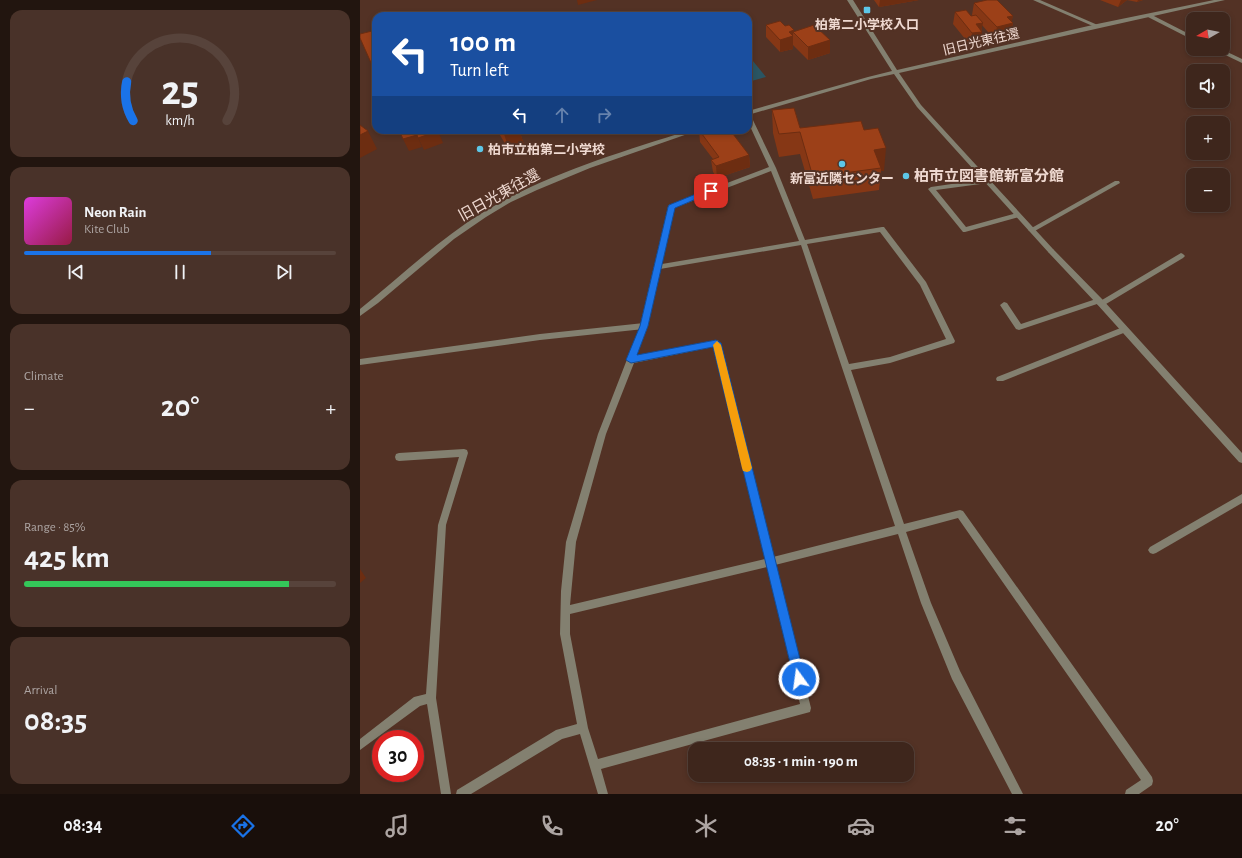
<!DOCTYPE html>
<meta charset="utf-8">
<style>
body{margin:0;font-family:"Alegreya Sans","Noto Sans JP",sans-serif;background:#493229;color:#f1f3f6;height:100vh;display:flex;flex-direction:column;font-size:15px;white-space:nowrap}
*{box-sizing:border-box;margin:0}
p{font-size:13px;color:#ada5a3}
.icon{flex:none;width:22px;height:22px;fill:none;stroke:currentColor;stroke-width:2;stroke-linecap:round;stroke-linejoin:round}
.map{position:relative;flex:1;overflow:hidden}
.panel{display:flex;flex-direction:column;gap:10px;padding:10px;background:#22150f;width:360px}
.panel>*{flex:none}
.guide{position:absolute;left:12px;top:12px;width:380px;height:122px;border-radius:12px;box-shadow:0 2px 6px #0003,0 0 0 1px #57433b;background:#1a4fa0;color:#fff;overflow:hidden}
.needle{width:26px;rotate:261deg}
.tools{position:absolute;left:826px;top:12px;display:grid;gap:8px}
.tools a{display:grid;place-items:center;width:44px;height:44px;border-radius:8px;background:#3e261c;box-shadow:0 2px 6px #0003,0 0 0 1px #57433b;font-size:20px}
.speed{position:absolute;left:12px;top:730px;display:flex;gap:8px;font-size:20px;font-weight:700;text-align:center}
.speed>*{display:grid;place-content:center;width:52px;height:52px;border-radius:50%;background:#3e261c;box-shadow:0 2px 6px #0003,0 0 0 1px #57433b;line-height:1}
.speed .limit{border:6px solid #d22;background:#fff;color:#111}
.pin{position:absolute;display:grid;place-items:center;width:34px;height:34px;color:#fff;margin:-17px;border-radius:8px;box-shadow:0 2px 6px #0006}
.me{position:absolute;width:44px;margin:-22px;rotate:346deg;stroke-linejoin:round;filter:drop-shadow(0 0 3px #0008)}
.turn{display:flex;align-items:center;gap:14px;height:84px;padding:0 12px;font-size:18px}
.turn .icon{width:52px;height:52px;stroke-width:2.5}
.turn b{display:block;font-size:28px;line-height:34px}
.lanes{display:flex;align-items:center;height:38px;padding:0 12px;background:#0003;justify-content:center;gap:20px;direction:ltr}
.lanes .off{opacity:.35}
.big{font-size:30px;font-weight:700;line-height:1.1}
.panel .widget{flex:1;display:flex;flex-direction:column;justify-content:center;gap:6px;min-width:0;padding:0 14px;border-radius:12px;background:#493229}
.panel .dial{align-items:center;gap:0}
.dial svg{height:104px;overflow:visible;fill:none;stroke:#57433b;stroke-width:7;stroke-linecap:round;text-anchor:middle}
.dial text{fill:#f1f3f6;stroke:none}
.song{display:flex;align-items:center;gap:12px}
.cover{width:48px;height:48px;border-radius:6px;background:linear-gradient(135deg,hsl(300 70% 55%),hsl(340 70% 35%))}
.played{height:4px;border-radius:2px;background:linear-gradient(90deg,#1a73e8 60%,#57433b 60%)}
.keys{display:flex;justify-content:space-around;direction:ltr}
.heat{display:flex;justify-content:space-between;align-items:center;font-size:22px;direction:ltr}
.charge{height:6px;border-radius:3px;background:linear-gradient(90deg,#34c759 85%,#57433b 0)}
.trip{position:absolute;left:328px;top:742px;width:226px;height:40px;border-radius:12px;background:#3e261c;box-shadow:0 2px 6px #0003,0 0 0 1px #57433b;font-weight:700;line-height:40px;text-align:center}
.tab-bar{display:flex;height:64px;justify-content:space-around;align-items:center;background:#190f0b;color:#ada5a3}
.tab-bar .icon{width:28px;height:28px}
.tab-bar .active{color:#1a73e8}
.tab-bar b{font-size:18px;color:#f1f3f6}
main{display:flex;flex:1;min-height:0}
.map>svg:first-child{display:block}
.water{fill:#2a5563}
.lines{fill:none;stroke-linecap:round;stroke-linejoin:round}
.service{fill:#838070;fill-rule:evenodd}
.minor{fill:#838070;fill-rule:evenodd}
.tertiary{fill:#838070;fill-rule:evenodd}
.wall{fill:#863715}
.shaded-wall{fill:#6d2d11}
.building{fill:#9c4018;stroke:#6d2d11}
.route{fill:#1a73e8;stroke:#114b97}
.slow{fill:#f59e0b}
.poi-dot{fill:#5dc7e8;stroke:#533225;stroke-width:1.5}
.labels{text-anchor:middle;stroke-width:4;stroke-linejoin:round;paint-order:stroke}
.far-poi-label{font-size:13px;font-weight:bold;fill:#efd9d1;stroke:#533225}
.far-street-label{font-size:13px;fill:#efd9d1;stroke:#533225}
.poi-label{font-size:15px;font-weight:bold;fill:#efd9d1;stroke:#533225;text-anchor:start}
.street-label{font-size:15px;fill:#efd9d1;stroke:#533225}
</style>
<main>
<section class="panel">
<div class="widget dial"><svg viewBox="0 0 100 80">
<path d="M14 69A42 42 0 1 1 86 69"/>
<path d="M14 69A42 42 0 0 1 9 39" stroke="#1a73e8"/>
<text x="50" y="56" font-size="32" font-weight="700">25</text>
<text x="50" y="72" font-size="11">km/h</text>
</svg></div>
<div class="widget">
<div class="song"><i class="cover"></i><div><b>Neon Rain</b><p>Kite Club</p></div></div>
<div class="played"></div>
<div class="keys"><svg class="icon" aria-label="previous" viewBox="0 0 24 24"><path d="M18 5L8 12l10 7zM5 5v14"/></svg><svg class="icon" aria-label="pause" viewBox="0 0 24 24"><path d="M8 5v14M16 5v14"/></svg><svg class="icon" aria-label="next" viewBox="0 0 24 24"><path d="M6 5l10 7-10 7zM19 5v14"/></svg></div>
</div>
<div class="widget"><p>Climate</p>
<div class="heat"><a>−</a><b class="big">20°</b><a>+</a></div>
</div>
<div class="widget"><p>Range · 85%</p><b class="big">425 km</b><div class="charge"></div></div>
<div class="widget"><p>Arrival</p><b class="big">08:35</b></div>
</section>
<div class="map">
<svg width="882" height="794" viewBox="0 0 882 794">
<rect width="100%" height="100%" fill="#533225"/>
<path class="water" d="M388,55L406,77L388,82Z"/>
<g class="lines">
<g class="service">
<path d="M673,0H680L740,26L735,27Z"/>
<path d="M626,179H628V183L576,190L606,227L657,213L660,215L659,217L605,232H603L568,189L571,187Z"/>
<path d="M755,181H759L760,183L673,232H671L668,230Z"/>
<path d="M821,253L823,254L825,256L823,258L741,307L737,304L659,330L656,329L640,305L644,302L647,303L661,324L739,298L742,300Z"/>
<path d="M284,323L288,326L284,329L180,340L0,365V359L180,334Z"/>
<path d="M763,327L767,330L766,332L643,381H637L636,379L637,377Z"/>
<path d="M104,449L107,450L108,453L86,525L76,698L91,794H81L67,704L60,706L0,750V739L54,697L66,694L78,525L99,457L39,461L36,460L35,457L36,454L39,453Z"/>
<path d="M882,494V503L796,553L793,554L790,553L788,550L790,547Z"/>
</g>
<g class="minor">
<path d="M786,14H790L833,36V40L786,16Z"/>
<path d="M853,49H861L882,59V63Z"/>
<path d="M388,114L391,116L416,168L445,240L522,227H524L566,282L595,341L594,343L530,363L491,370L544,524L600,510L603,511L792,777L793,781L792,785L779,794H765L766,790L781,780L598,518L546,532L571,603L600,671L663,794H652L592,679L561,603L538,534L415,565L451,708L450,712L241,769L248,794H238L220,734L202,739L111,794H96L97,790L196,730L217,724L200,634L201,591L206,542L238,434L280,326L308,207L309,205L409,167L388,122ZM411,171L439,241L302,264L314,208ZM520,232L560,285L586,339L530,357L489,364L447,244ZM441,245L535,526L413,557L359,341L356,340L276,356L288,326L300,269ZM353,347L405,559L210,605L216,542L246,434L274,363ZM407,567L440,704L238,759L228,728L210,634V614Z"/>
<path d="M689,249H693L742,299L882,453V463L879,462L736,303L689,253L688,251Z"/>
</g>
<g class="tertiary">
<path d="M487,0H493L537,70L737,24L854,0H865L539,73L561,105L693,249L694,251L691,253H689L557,107L534,74L511,79L388,115V111L508,77L532,71Z"/>
<path d="M330,130H339L230,168L177,190L151,202L126,217L94,239L18,303L0,316V309C40,277 78,240 122,213C185,174 259,153 330,130Z"/>
</g>
</g>
<g class="wall">
<path d="M514,0H559L519,7Z"/>
<path d="M740,0H783L777,2L767,0L758,7Z"/>
<path d="M614,3L653,16L651,21L653,23L650,35L634,39L622,25L620,44L610,45L593,24L595,12L611,16H613L612,15Z"/>
<path d="M406,25L425,26L470,53L448,60L433,45V49L420,52L406,37Z"/>
<path d="M412,110L440,128L504,130L524,171H521L519,190L453,199L440,154L419,157L413,133Z"/>
<path d="M137,130H159L165,147L150,152Z"/>
<path d="M339,130L389,155L390,167L357,178L353,172L351,160L353,159L340,142Z"/>
</g>
<g class="shaded-wall">
<path d="M217,0H237L218,5Z"/>
<path d="M520,0H559L519,7Z"/>
<path d="M761,0H767L758,7Z"/>
<path d="M778,0H783L777,2Z"/>
<path d="M653,16L651,24L653,23L650,35L634,39L637,27L647,17Z"/>
<path d="M623,23L621,32H622L620,44L610,45L612,33L616,24Z"/>
<path d="M434,30V34L433,32V49L420,52V40L429,32Z"/>
<path d="M470,40V53L448,60V47Z"/>
<path d="M156,130H159L165,147L150,152L144,134Z"/>
<path d="M226,130H235L227,132Z"/>
<path d="M8,131L17,149L0,158V135Z"/>
<path d="M78,131L83,143L64,150L58,138Z"/>
<path d="M57,135L62,147L49,151L43,139Z"/>
<path d="M526,148L524,171H521V168L514,150Z"/>
<path d="M389,155L390,167L357,178L356,166Z"/>
<path d="M0,569L6,578L0,583Z"/>
</g>
<g class="building">
<path d="M627,0H637L653,16L647,17L653,23L637,27L614,3Z"/>
<path d="M606,10L611,16L616,15L623,23L616,24L622,32L612,33L595,12Z"/>
<path d="M420,21L425,26L429,25L434,30L429,32L433,36L420,40L406,25Z"/>
<path d="M454,25L470,40L448,47L433,32Z"/>
<path d="M16,30V74L0,38V34Z"/>
<path d="M434,108L440,128L501,121L504,130L518,128L526,148L514,150L521,168L453,177L440,132L419,134L412,110Z"/>
<path d="M0,125L8,131L0,135Z"/>
<path d="M39,130H77L78,131L58,138L57,135L43,139Z"/>
<path d="M141,130H156L144,134Z"/>
<path d="M339,130H370L389,155L356,166L351,160L359,157Z"/>
</g>
<path class="route" d="M348,189H353L355,191L315,208L288,326L277,355L356,340L361,343L445,679L443,683L439,684L435,683L434,679L353,347L271,363L266,360L280,326L308,207L309,205Z"/>
<path class="slow" d="M357,341L361,345L392,468L390,471L387,472L383,471L382,468L353,345Z"/>
<g class="poi-dot">
<rect x="503" y="6" width="8" height="8" rx="2"/>
<circle cx="120" cy="149" r="4"/>
<circle cx="482" cy="164" r="4"/>
<circle cx="546" cy="176" r="4"/>
</g>
<g class="labels">
<g class="far-poi-label">
<text x="507" y="29">柏第二小学校入口</text>
<text x="128" y="154" text-anchor="start">柏市立柏第二小学校</text>
<text x="482" y="183">新富近隣センター</text>
</g>
<g class="far-street-label">
<text transform="translate(621 41) rotate(-13)" y="5">旧日光東往還</text>
</g>
<g class="poi-label">
<text x="554" y="181">柏市立図書館新富分館</text>
</g>
<g class="street-label">
<text transform="translate(139 195) rotate(-29)" y="5">旧日光東往還</text>
</g>
</g>
</svg>
<div class="tools">
<a><svg class="needle" viewBox="-14 -14 28 28"><path d="M0-13l5 13h-10z" fill="#e53935"/><path d="M0 13l5-13h-10z" fill="#ada5a3"/></svg></a>
<a><svg class="icon" aria-label="sound" viewBox="0 0 24 24"><path d="M4 9h4l5-4v14l-5-4H4zM17 9q2 3 0 6"/></svg></a>
<a>+</a>
<a>−</a>
</div>
<div class="speed"><div class="limit">30</div></div>
<div class="pin" style="left:351px;top:191px;background:#d93025"><svg class="icon" aria-label="arrive" viewBox="0 0 24 24"><path d="M6 21V4h12l-3 4 3 4H6"/></svg></div>
<svg class="me" style="left:439px;top:679px" viewBox="-20 -20 40 40"><circle r="17" fill="#1a73e8" stroke="#fff" stroke-width="3"/><path d="M0-11L8 9 0 5-8 9z" fill="#fff"/></svg>
<div class="trip">08:35 · 1 min · 190 m</div>
<div class="guide">
<div class="turn"><svg class="icon" aria-label="left" viewBox="0 0 24 24"><path d="M17 20v-9H6M10 6l-5 5 5 5"/></svg><div><b>100 m</b>Turn left</div></div>
<div class="lanes"><svg class="icon" aria-label="left" viewBox="0 0 24 24"><path d="M17 20v-9H6M10 6l-5 5 5 5"/></svg><svg class="icon off" aria-label="ahead" viewBox="0 0 24 24"><path d="M12 20V5M6 11l6-6 6 6"/></svg><svg class="icon off" aria-label="right" viewBox="0 0 24 24"><path d="M7 20v-9h11M14 6l5 5-5 5"/></svg></div>
</div>
</div>
</main>
<nav class="tab-bar">
<b>08:34</b>
<svg class="icon active" aria-label="directions" viewBox="0 0 24 24"><path d="M12 3l9 9-9 9-9-9zM9 14v-3h6M13 9l2 2-2 2"/></svg>
<svg class="icon" aria-label="music" viewBox="0 0 24 24"><path d="M9 18V5l10-2v13"/><circle cx="6" cy="18" r="3"/><circle cx="16" cy="16" r="3"/></svg>
<svg class="icon" aria-label="phone" viewBox="0 0 24 24"><path d="M5 4h4l2 5-3 2q2 4 5 5l2-3 5 2v4C11 20 4 13 5 4z"/></svg>
<svg class="icon" aria-label="climate" viewBox="0 0 24 24"><path d="M12 3v18M4 7l16 10M4 17L20 7"/></svg>
<svg class="icon" aria-label="car" viewBox="0 0 24 24"><path d="M5 17H2v-5l4-1 3-4h7l3 4 3 1v5h-3M9 17h6M6 11h13"/><circle cx="7" cy="17" r="2"/><circle cx="17" cy="17" r="2"/></svg>
<svg class="icon" aria-label="filters" viewBox="0 0 24 24"><path d="M4 7h16M4 17h16"/><circle cx="9" cy="7" r="2"/><circle cx="15" cy="17" r="2"/></svg>
<b>20°</b>
</nav>
